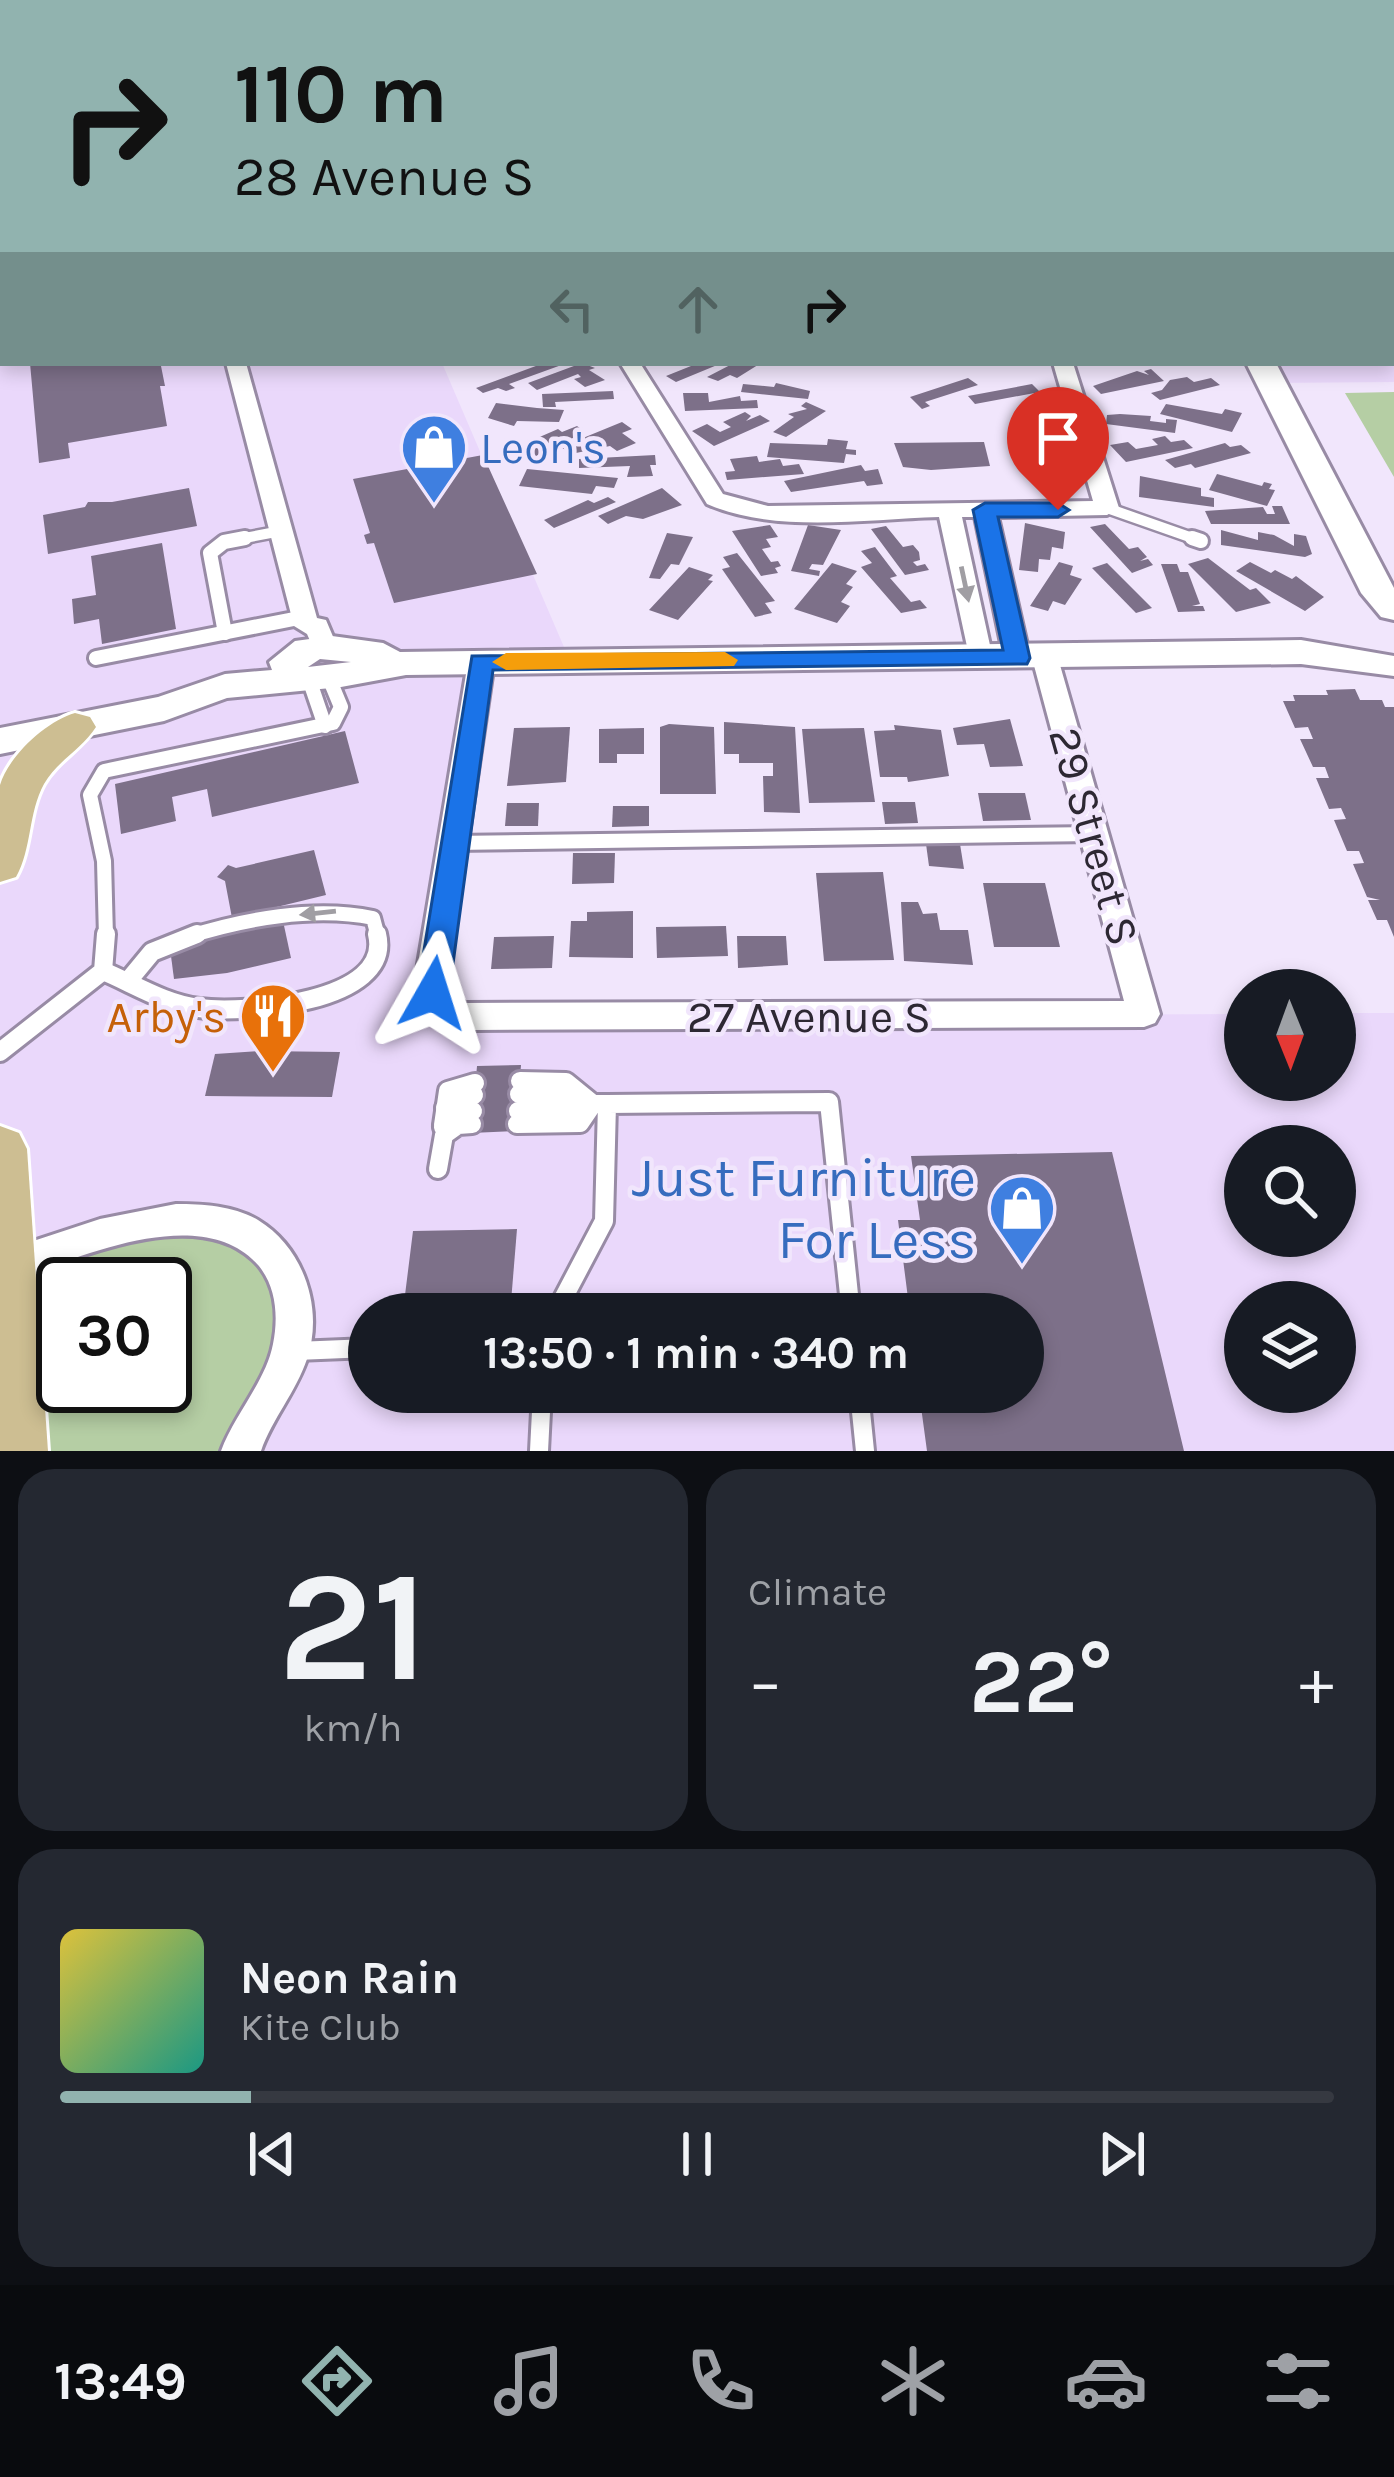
<!DOCTYPE html>
<meta charset="utf-8">
<style>
body{margin:0;font-family:Karla,sans-serif;background:#242831;color:#f1f3f6;height:100vh;display:flex;flex-direction:column;font-size:45px;white-space:nowrap}
*{box-sizing:border-box;margin:0}
p{font-size:39px;color:#9ea1a6}
.icon{flex:none;width:66px;height:66px;fill:none;stroke:currentColor;stroke-width:2;stroke-linecap:round;stroke-linejoin:round}
.map{position:relative;height:1451px;overflow:hidden}
.drawer{display:flex;flex-direction:column;gap:18px;padding:18px;background:#0d0f14;flex:1}
.drawer>*{flex:none}
.hud{position:absolute;left:0px;top:0px;width:1395px;height:366px;box-shadow:0 6px 18px #0003;background:#91b3af;color:#111;overflow:hidden}
.needle{width:78px;rotate:179deg}
.controls{position:absolute;left:1224px;top:969px;display:grid;gap:24px}
.controls a{display:grid;place-items:center;width:132px;height:132px;border-radius:50%;background:#171b24;box-shadow:0 6px 18px #0003;font-size:60px}
.speed{position:absolute;left:36px;top:1257px;display:flex;gap:24px;font-size:60px;font-weight:700;text-align:center}
.speed>*{display:grid;place-content:center;width:156px;height:156px;border-radius:50%;background:#171b24;box-shadow:0 6px 18px #0003;line-height:1}
.speed .limit{border:6px solid #111;border-radius:18px;background:#fff;color:#111}
.pin{position:absolute;display:grid;place-items:center;width:102px;height:102px;color:#fff;margin:-123px -51px;border-radius:50% 50% 50% 0;rotate:-45deg;box-shadow:0 0 12px #0007}
.pin .icon{rotate:45deg}
.me{position:absolute;width:132px;margin:-66px;rotate:6deg;stroke-linejoin:round;filter:drop-shadow(0 0 9px #0008)}
.turn{display:flex;align-items:center;gap:42px;height:252px;padding:0 36px;font-size:54px}
.turn .icon{width:156px;height:156px;stroke-width:2.5}
.turn b{display:block;font-size:84px;line-height:102px}
.lanes{display:flex;align-items:center;height:114px;padding:0 36px;background:#0003;justify-content:center;gap:60px;direction:ltr}
.lanes .off{opacity:.35}
.big{font-size:90px;font-weight:700;line-height:1.1}
.drawer .tile{flex:1;display:flex;flex-direction:column;justify-content:center;gap:18px;min-width:0;padding:0 42px;border-radius:36px;background:#242831}
.drawer .dial{align-items:center;gap:0}
.dial b{font-size:156px;line-height:1}
.song{display:flex;align-items:center;gap:36px}
.cover{width:144px;height:144px;border-radius:18px;background:linear-gradient(135deg,hsl(50 70% 55%),hsl(170 70% 35%))}
.played{height:12px;border-radius:6px;background:linear-gradient(90deg,#91b3af 15%,#363941 15%)}
.keys{display:flex;justify-content:space-around;direction:ltr}
.heat{display:flex;justify-content:space-between;align-items:center;font-size:66px;direction:ltr}
.drawer .tiles{flex:1;display:grid;gap:18px;grid-template-columns:1fr 1fr}
.tile:last-child{grid-column:span 2}
.trip{position:absolute;left:348px;top:1293px;width:696px;height:120px;border-radius:60px;background:#171b24;box-shadow:0 6px 18px #0003;font-weight:700;line-height:120px;text-align:center}
.tabs{display:flex;height:192px;justify-content:space-around;align-items:center;background:#090b0e;color:#9ea1a6}
.tabs .icon{width:84px;height:84px}
.tabs .active{color:#91b3af}
.tabs b{font-size:54px;color:#f1f3f6}
.map>svg:first-child{display:block}
.built{fill:#ead8fb;fill-rule:evenodd}
.green{fill:#b5cea4;fill-rule:evenodd}
.building{fill:#7d7089}
.lines{fill:none;stroke-linecap:round;stroke-linejoin:round}
.lane-far2-casing{stroke:#988ba5;stroke-width:15}
.lane-far1-casing{stroke:#988ba5;stroke-width:20}
.lane-casing{stroke:#988ba5;stroke-width:24}
.street-casing{stroke:#988ba5;stroke-width:6}
.secondary-casing{stroke:#988ba5;stroke-width:6}
.primary-casing{stroke:#fff;stroke-width:6}
.lane-far2{stroke:#fff;stroke-width:10}
.lane-far1{stroke:#fff;stroke-width:14}
.lane{stroke:#fff;stroke-width:18}
.street{fill:#fff;fill-rule:evenodd}
.secondary{fill:#fff;fill-rule:evenodd}
.primary{fill:#cdbe92;fill-rule:evenodd}
.oneway{fill:#a09ea3}
.route{fill:#1a73e8;stroke:#114b97;stroke-width:3}
.slow{fill:#f59e0b}
.labels{text-anchor:middle;stroke-width:9;stroke-linejoin:round;paint-order:stroke}
.shop-label{font-size:45px;fill:#366cbe;stroke:#f1e6fc;text-anchor:start}
.street-label{font-size:45px;fill:#2d2833;stroke:#f1e6fc}
.food-label{font-size:45px;fill:#c56008;stroke:#f1e6fc;text-anchor:end}
.near-shop-label{font-size:54px;fill:#366cbe;stroke:#f1e6fc;text-anchor:end}
</style>
<div class="map">
<svg width="1394" height="1451" viewBox="0 0 1394 1451">
<rect width="100%" height="100%" fill="#f1e6fc"/>
<g class="built">
<path d="M0,0L414,3H3V363H442L570,661L481,662L433,970L445,1009L810,1016L1245,1014V1080H1335V1013H1394V1451H241L282,1266L5,1268L0,1149ZM1245,1146H1335V1236H1245ZM1245,1302H1335V1392H1245ZM369,1314H1023V1392H369Z"/>
<path d="M1279,0H1394V382L1271,383L1261,363H1392V3Z"/>
</g>
<g class="green">
<path d="M1394,392V477L1345,393Z"/>
<path d="M219,1222L296,1305L241,1451H17L5,1268ZM63,1284H165V1386H63Z"/>
</g>
<g class="building">
<path d="M30,363H155L161,366L165,386H160L167,426L68,443L70,458L39,463Z"/>
<path d="M544,363H567L509,384L515,388L506,391L498,388L483,393L476,388Z"/>
<path d="M582,363L595,368L589,370L605,380L585,387L574,379L581,377L578,374L537,390L528,383Z"/>
<path d="M686,363H722L676,382L666,376L691,366Z"/>
<path d="M734,363H761L737,378L730,375L718,381L707,377Z"/>
<path d="M1151,369L1164,381L1101,394L1093,386L1137,371L1149,375L1144,371Z"/>
<path d="M1187,377L1194,382L1211,378L1220,385L1160,400L1151,393L1162,390L1170,380Z"/>
<path d="M968,378L978,385L925,402L930,406L922,409L910,397Z"/>
<path d="M776,383L810,391L808,399L741,392L743,384L774,387Z"/>
<path d="M1032,384L1040,392L975,404L968,396Z"/>
<path d="M613,391L614,399L555,402L556,407H543L542,394Z"/>
<path d="M683,393H708L709,402L740,396L741,401L757,400L758,408L685,411Z"/>
<path d="M806,402L826,411L786,437L773,432L794,417L788,414L807,409L801,406Z"/>
<path d="M496,403L537,408L564,410L559,422L517,421L514,426L488,418Z"/>
<path d="M1166,404L1222,414L1225,409L1242,413L1232,432L1160,414Z"/>
<path d="M745,412L751,416L746,421L760,415L770,421L714,446L692,431L707,424L720,432L731,427L723,422Z"/>
<path d="M1120,414L1151,416L1150,421L1166,423V419L1177,420L1175,433L1106,424L1107,415Z"/>
<path d="M622,422L632,429L622,433L636,443L617,451L610,446L571,454L561,447Z"/>
<path d="M577,426L585,432L528,460L505,452L558,429L562,432Z"/>
<path d="M1165,436L1171,442L1184,440L1193,448L1126,462L1110,445L1128,442L1136,449L1158,445L1152,439Z"/>
<path d="M828,439L848,441L846,449L856,450V455L846,454L844,463L767,457L770,443L827,445Z"/>
<path d="M984,442L990,466L931,470L903,467L894,443Z"/>
<path d="M1225,443L1230,447L1241,445L1251,453L1195,468L1191,464L1175,468L1165,460Z"/>
<path d="M483,455L537,574L394,603L374,543L367,544L364,535L370,533L353,479Z"/>
<path d="M655,455L656,465H650L653,476L627,477L630,466L579,468V459Z"/>
<path d="M757,456L759,462L780,459L783,466L799,464L804,474L727,480L725,472L735,471L730,459Z"/>
<path d="M861,465L865,471L878,469L883,484L867,486L864,481L791,492L784,481Z"/>
<path d="M527,469L618,478L614,488L596,486L592,494L519,486Z"/>
<path d="M1217,474L1262,486L1264,482L1272,484L1269,489L1275,490L1267,506L1209,490Z"/>
<path d="M1140,476L1201,488V496L1214,498V507L1139,497Z"/>
<path d="M189,488L197,526L48,554L43,515L85,507L88,502H112Z"/>
<path d="M662,488L682,505L643,519L626,516L608,524L598,516Z"/>
<path d="M608,497L616,502L554,528L544,520L588,500L594,503Z"/>
<path d="M1272,506H1282L1290,524H1211L1205,511L1263,507L1267,514H1275Z"/>
<path d="M1025,523L1065,532L1063,549L1052,547L1050,560L1039,559L1038,572L1019,570Z"/>
<path d="M1105,524L1129,549L1138,547L1147,557L1140,561L1148,559L1153,565L1132,573L1090,527Z"/>
<path d="M770,525L778,537L766,539L771,547L762,549L771,562L778,561L781,566L775,568L778,573L761,576L732,531Z"/>
<path d="M808,525L841,530L823,565L812,564L809,569L820,571L819,576L791,571Z"/>
<path d="M886,526L903,547L913,545L919,552L920,560L913,562L917,566L925,564L929,570L905,575L871,529Z"/>
<path d="M1221,530L1258,540V532L1274,535L1294,546V534L1306,536L1312,554L1305,557L1221,545Z"/>
<path d="M667,533L693,537L679,565L671,564L660,579L649,578Z"/>
<path d="M162,543L176,629L102,644L99,619L74,624L72,599L96,595L91,556Z"/>
<path d="M875,547L897,576L890,578L911,602L920,600L927,608L901,613L861,567L872,563L861,551Z"/>
<path d="M737,553L775,601L765,603L772,613L755,617L722,569L730,567L723,557Z"/>
<path d="M1208,558L1250,590L1256,588L1271,603L1236,612L1188,564Z"/>
<path d="M1059,562L1073,566L1070,575L1082,579L1065,605L1053,601L1048,611L1030,606Z"/>
<path d="M1250,562L1271,573L1275,570L1292,579L1296,576L1324,597L1305,611L1236,571Z"/>
<path d="M832,563L857,571L846,584L853,587L841,602L850,606L837,623L794,609Z"/>
<path d="M1107,563L1152,608L1136,613L1092,568Z"/>
<path d="M1161,564H1177L1180,572H1188L1200,604L1192,606H1203L1205,611L1178,612Z"/>
<path d="M689,567L713,575L708,580L713,581L678,620L649,610Z"/>
<path d="M1355,689L1360,700H1382L1385,707H1394V937L1387,920H1377L1368,900H1380L1367,897L1353,864L1364,863L1359,851H1347L1334,820L1346,819L1341,808L1329,809L1316,778H1329L1325,767H1313L1300,739H1313L1308,727L1295,728L1283,701H1295L1293,695H1328L1326,690Z"/>
<path d="M1010,719L1023,766L990,767L984,744L957,745L953,728Z"/>
<path d="M724,722L795,727L800,813L764,812L763,776H773V763H739V754H724Z"/>
<path d="M669,724L714,727L716,794H660V727Z"/>
<path d="M894,725L941,730L949,776L908,782L907,777H880L874,731L895,730Z"/>
<path d="M570,727L566,782L507,786L514,728Z"/>
<path d="M644,728V754H617V763H599V729Z"/>
<path d="M864,728L875,802L809,803L802,729Z"/>
<path d="M345,731L359,783L212,817L207,789L172,797L176,821L121,834L115,784Z"/>
<path d="M978,793H1025L1031,820L983,821Z"/>
<path d="M882,802H915L918,823L885,824Z"/>
<path d="M507,803H539L538,826H505Z"/>
<path d="M613,806H649V826L612,827Z"/>
<path d="M926,844H960L964,869L929,866Z"/>
<path d="M314,850L326,895L232,918L225,881L217,877L228,865L236,868Z"/>
<path d="M573,853H615L614,883L572,884Z"/>
<path d="M883,872L894,960L824,961L816,873Z"/>
<path d="M983,883H1045L1060,947H994Z"/>
<path d="M901,902H918L923,914L937,913L940,930H968L973,965L904,961Z"/>
<path d="M633,911V958L569,957L571,921H587V912Z"/>
<path d="M283,921L291,958L227,973L174,979L171,956L188,943Z"/>
<path d="M726,926L728,956L657,958L656,927Z"/>
<path d="M554,936L552,968L491,969L494,937Z"/>
<path d="M737,936H786L788,965L738,968Z"/>
<path d="M259,1051L340,1052L332,1097L205,1096L215,1054Z"/>
<path d="M521,1065L516,1131L471,1133L477,1066Z"/>
<path d="M1112,1152L1184,1451H927L919,1392H1023V1314H910L898,1220H920L911,1156Z"/>
<path d="M517,1229L511,1302L404,1303L413,1231Z"/>
</g>
<g class="lines">
<g class="lane-far2-casing">
<g id="lane-far2">
<path d="M1107,508L1201,541"/>
<path d="M229,541L281,531"/>
</g>
</g>
<g class="lane-far1-casing">
<g id="lane-far1">
<path d="M1192,538L1201,541"/>
<path d="M225,633L210,553L224,542L245,538"/>
<path d="M96,658L304,617"/>
<path d="M310,682L325,726"/>
<path d="M453,843L1095,834"/>
<path d="M106,937L104,861L90,795L104,771L333,723L341,707L329,678"/>
<path d="M187,937C244,919 314,906 373,918L378,937"/>
</g>
</g>
<g class="lane-casing">
<g id="lane">
<path d="M103,971C134,984 165,1004 199,1008C242,1014 394,1003 377,934"/>
<path d="M128,981L152,952L197,934"/>
<path d="M0,1052L103,971L106,934"/>
<path d="M520,1081L566,1082L593,1104"/>
<path d="M519,1094L570,1093L583,1099"/>
<path d="M445,1108L459,1097L474,1095"/>
<path d="M518,1111L581,1109L593,1104"/>
<path d="M517,1124L580,1123L593,1104H607"/>
<path d="M443,1125L448,1091L475,1083"/>
<path d="M443,1127L454,1114L473,1111"/>
<path d="M438,1169L444,1135L458,1125L472,1124"/>
<path d="M555,1314L604,1221L607,1104L829,1102L851,1314"/>
<path d="M296,1351L369,1348"/>
<path d="M859,1392L865,1451"/>
<path d="M539,1451L542,1392"/>
</g>
</g>
<g class="street-casing">
<g id="street">
<path d="M532,0H547L549,3H534Z"/>
<rect x="928" y="0" width="14" height="3"/>
<rect x="0" y="123" width="3" height="10"/>
<rect x="1392" y="168" width="2" height="10"/>
<path d="M226,363H246L317,618L326,620L337,646L333,652H315L307,634L294,626Z"/>
<path d="M620,363H640L723,494L768,506L1093,501L1053,363H1073L1119,508L1107,515L998,517L1030,658L1017,666L1004,658L975,517H962L993,659L989,665H971L939,517C865,519 776,534 707,504Z"/>
<path d="M1045,650L1058,658L1160,1014L1155,1023L1144,1027L473,1030C438,1023 419,1007 417,970L468,662L481,654L494,662L449,970L452,993L465,1003L1124,1001L1032,658Z"/>
<path d="M176,1204C204,1204 234,1206 258,1220C304,1248 324,1309 307,1359C296,1392 272,1419 261,1451H221C234,1415 266,1381 273,1344C279,1315 276,1280 252,1259C191,1203 67,1262 0,1286V1252L100,1219Z"/>
</g>
</g>
<g class="secondary-casing">
<g id="secondary">
<path d="M1061,0H1081L1082,3H1062Z"/>
<path d="M1246,363H1276L1394,588V620L1381,617L1361,593Z"/>
<path d="M332,636L383,643L400,652L1301,640L1394,656V676L1301,664L406,675L341,687L227,698L164,721L0,754V728L158,697L225,674L272,670L269,662L295,641ZM320,659L351,662L308,667Z"/>
</g>
</g>
<g class="primary-casing">
<g id="primary">
<path d="M3,128V144L0,145V129Z"/>
<path d="M75,713L90,717L96,727C82,749 57,761 44,784C28,813 32,849 16,877L0,882C0,856 0,808 0,785C9,755 47,721 75,713Z"/>
<path d="M0,1126L19,1133L27,1149L48,1451H0Z"/>
</g>
</g>
<use href="#lane-far2" class="lane-far2"/>
<use href="#lane-far1" class="lane-far1"/>
<use href="#lane" class="lane"/>
<use href="#street" class="street"/>
<use href="#secondary" class="secondary"/>
<use href="#primary" class="primary"/>
</g>
<defs><path id="oneway-solid" d="M-6-.8H1V-3.2L6.5 0L1 3.2V.8H-6Z" transform="scale(3)"/></defs>
<g class="oneway">
<use href="#oneway-solid" transform="translate(965 584) rotate(78)"/>
<use href="#oneway-solid" transform="translate(318 913) rotate(174)"/>
</g>
<path class="route" d="M985,503H1058L1069,510L1058,517H998L1030,658L1027,664L493,670L449,993L445,1002L433,1005L422,1002L417,993L472,656L1003,650L973,510Z"/>
<path class="slow" d="M725,652L738,660L734,666L506,670L492,662L506,653Z"/>
<defs>
<g id="shop-pin" transform="scale(3.45)"><path d="M0 17L-7.5 6A9.5 9.5 0 1 1 7.5 6Z" fill="#3f7fe0" stroke="#f1e6fc"/><path d="M-5-2.5h2.3a2.7 3.5 0 0 1 5.4 0H5L5.5 6h-11ZM-1.5-2.5h3a1.5 2.3 0 0 0-3 0Z" fill="#fff"/></g>
<g id="restaurant-pin" transform="scale(3.45)"><path d="M0 17L-7.5 6A9.5 9.5 0 1 1 7.5 6Z" fill="#e8710a" stroke="#f1e6fc"/><path d="M-5-6h1v4h1v-4h1v4h1v-4h1v5L-1.5 .5V6h-2V.5L-5-1ZM5-6V6H3V1.5H1.5Q1.5-4 5-6Z" fill="#fff"/></g>
</defs>
<g fill-rule="evenodd">
<use href="#shop-pin" x="434" y="447"/>
<use href="#restaurant-pin" x="273" y="1016"/>
<use href="#shop-pin" x="1022" y="1208"/>
</g>
<g class="labels">
<g class="shop-label">
<text x="480" y="463">Leon's</text>
</g>
<g class="street-label">
<text transform="translate(1095 836) rotate(74)" y="16">29 Street S</text>
<text x="809" y="1032">27 Avenue S</text>
</g>
<g class="food-label">
<text x="226" y="1032">Arby's</text>
</g>
<g class="near-shop-label">
<text x="976" y="1196">Just Furniture<tspan x="976" dy="62">For Less</tspan></text>
</g>
</g>
</svg>
<div class="controls">
<a><svg class="needle" viewBox="-14 -14 28 28"><path d="M0-13l5 13h-10z" fill="#e53935"/><path d="M0 13l5-13h-10z" fill="#9ea1a6"/></svg></a>
<a><svg class="icon" aria-label="search" viewBox="0 0 24 24"><circle cx="10" cy="10" r="6"/><path d="M15 15l6 6"/></svg></a>
<a><svg class="icon" aria-label="layers" viewBox="0 0 24 24"><path d="M12 4l9 5-9 5-9-5zM3 14l9 5 9-5"/></svg></a>
</div>
<div class="speed"><div class="limit">30</div></div>
<div class="pin" style="left:1058px;top:510px;background:#d93025"><svg class="icon" aria-label="arrive" viewBox="0 0 24 24"><path d="M6 21V4h12l-3 4 3 4H6"/></svg></div>
<svg class="me" style="left:433px;top:993px" viewBox="-20 -20 40 40"><path d="M0-17L14 15 0 8-14 15z" fill="#1a73e8" stroke="#fff" stroke-width="4"/></svg>
<div class="trip">13:50 · 1 min · 340 m</div>
<div class="hud">
<div class="turn"><svg class="icon" aria-label="right" viewBox="0 0 24 24"><path d="M7 20v-9h11M14 6l5 5-5 5"/></svg><div><b>110 m</b>28 Avenue S</div></div>
<div class="lanes"><svg class="icon off" aria-label="left" viewBox="0 0 24 24"><path d="M17 20v-9H6M10 6l-5 5 5 5"/></svg><svg class="icon off" aria-label="ahead" viewBox="0 0 24 24"><path d="M12 20V5M6 11l6-6 6 6"/></svg><svg class="icon" aria-label="right" viewBox="0 0 24 24"><path d="M7 20v-9h11M14 6l5 5-5 5"/></svg></div>
</div>
</div>
<section class="drawer">
<div class="tiles">
<div class="tile dial"><b>21</b><p>km/h</p></div>
<div class="tile"><p>Climate</p>
<div class="heat"><a>−</a><b class="big">22°</b><a>+</a></div>
</div>
<div class="tile">
<div class="song"><i class="cover"></i><div><b>Neon Rain</b><p>Kite Club</p></div></div>
<div class="played"></div>
<div class="keys"><svg class="icon" aria-label="previous" viewBox="0 0 24 24"><path d="M18 5L8 12l10 7zM5 5v14"/></svg><svg class="icon" aria-label="pause" viewBox="0 0 24 24"><path d="M8 5v14M16 5v14"/></svg><svg class="icon" aria-label="next" viewBox="0 0 24 24"><path d="M6 5l10 7-10 7zM19 5v14"/></svg></div>
</div>
</div>
</section>
<nav class="tabs">
<b>13:49</b>
<svg class="icon active" aria-label="directions" viewBox="0 0 24 24"><path d="M12 3l9 9-9 9-9-9zM9 14v-3h6M13 9l2 2-2 2"/></svg>
<svg class="icon" aria-label="music" viewBox="0 0 24 24"><path d="M9 18V5l10-2v13"/><circle cx="6" cy="18" r="3"/><circle cx="16" cy="16" r="3"/></svg>
<svg class="icon" aria-label="phone" viewBox="0 0 24 24"><path d="M5 4h4l2 5-3 2q2 4 5 5l2-3 5 2v4C11 20 4 13 5 4z"/></svg>
<svg class="icon" aria-label="climate" viewBox="0 0 24 24"><path d="M12 3v18M4 7l16 10M4 17L20 7"/></svg>
<svg class="icon" aria-label="car" viewBox="0 0 24 24"><path d="M5 17H2v-5l4-1 3-4h7l3 4 3 1v5h-3M9 17h6M6 11h13"/><circle cx="7" cy="17" r="2"/><circle cx="17" cy="17" r="2"/></svg>
<svg class="icon" aria-label="filters" viewBox="0 0 24 24"><path d="M4 7h16M4 17h16"/><circle cx="9" cy="7" r="2"/><circle cx="15" cy="17" r="2"/></svg>
</nav>
